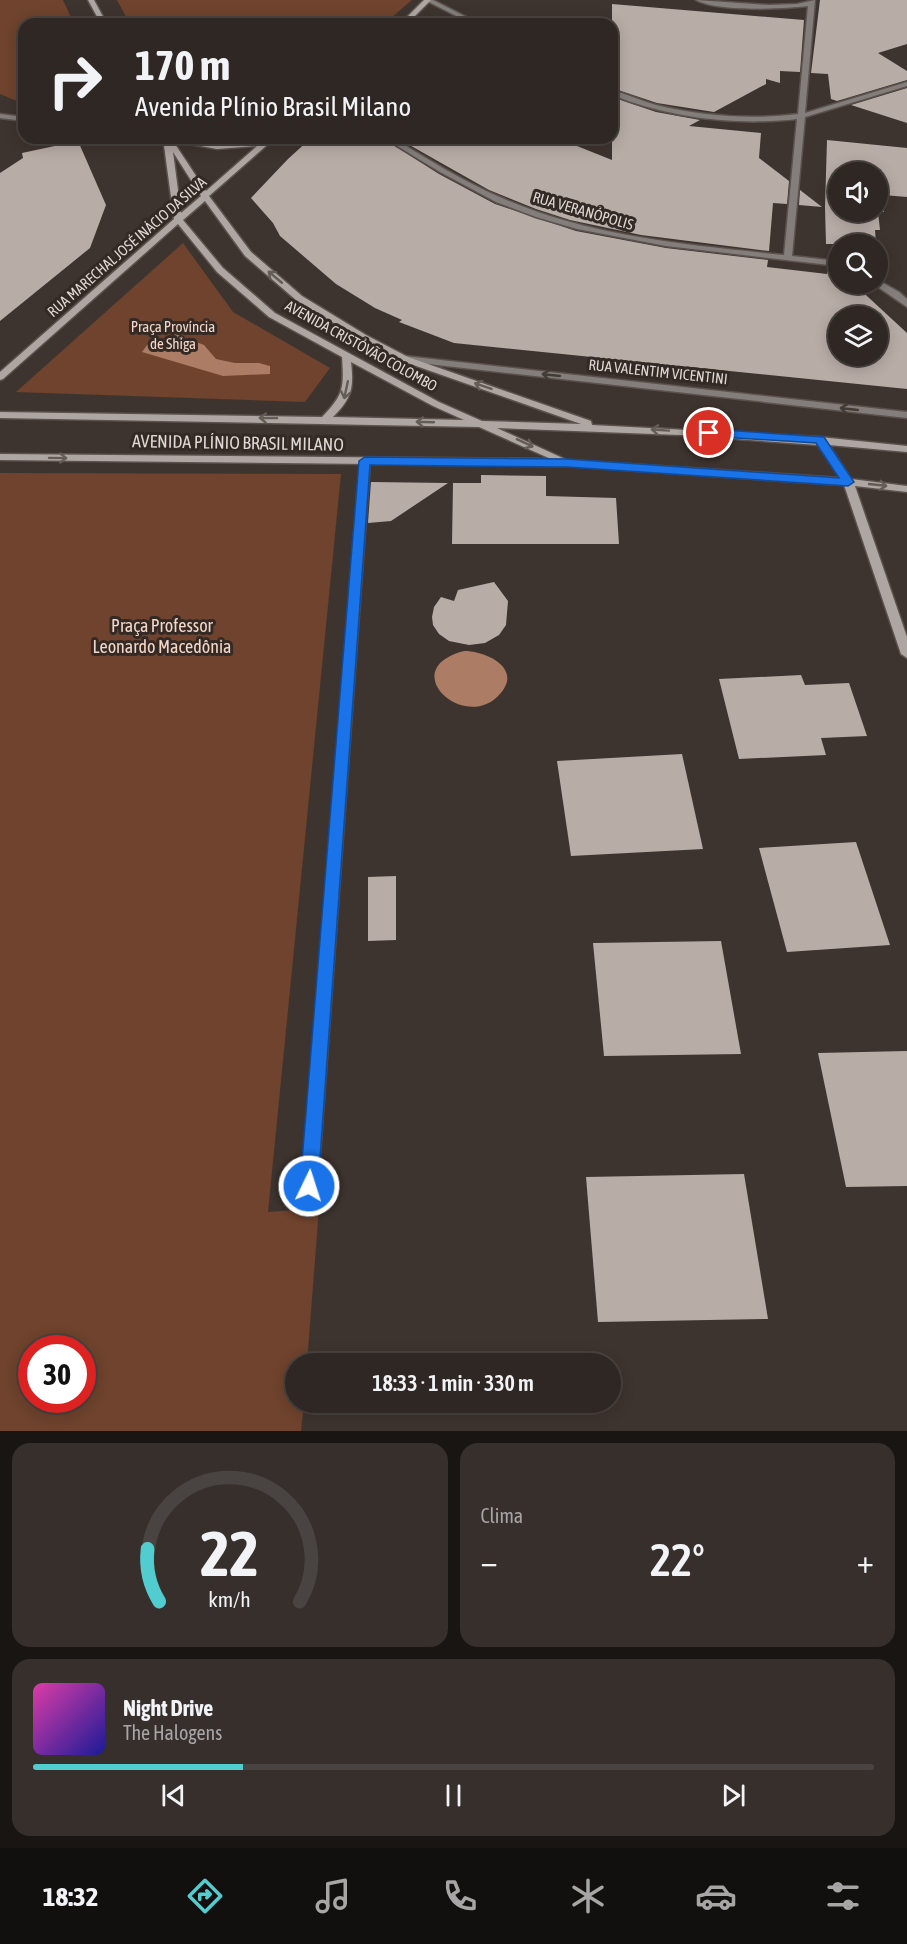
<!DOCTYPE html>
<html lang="pt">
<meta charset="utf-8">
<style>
body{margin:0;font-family:"Asap Condensed",sans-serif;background:#362f2b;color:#f1f3f6;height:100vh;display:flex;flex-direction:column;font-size:22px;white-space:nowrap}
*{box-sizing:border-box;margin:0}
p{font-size:20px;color:#a7a5a6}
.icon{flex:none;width:33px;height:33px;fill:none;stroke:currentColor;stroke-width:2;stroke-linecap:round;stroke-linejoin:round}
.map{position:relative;height:1431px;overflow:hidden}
.drawer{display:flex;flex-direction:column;gap:12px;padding:12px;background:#191513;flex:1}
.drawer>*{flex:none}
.banner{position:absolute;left:18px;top:18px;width:600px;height:126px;border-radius:18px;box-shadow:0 3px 15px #0003,0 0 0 2px #494441;background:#2e2723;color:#f1f3f6;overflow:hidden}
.tools{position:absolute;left:828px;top:162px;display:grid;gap:12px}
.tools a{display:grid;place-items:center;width:60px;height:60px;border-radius:50%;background:#2e2723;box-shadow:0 3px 15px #0003,0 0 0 2px #494441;font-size:30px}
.speed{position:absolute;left:18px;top:1335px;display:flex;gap:12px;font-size:30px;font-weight:700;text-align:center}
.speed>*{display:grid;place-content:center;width:78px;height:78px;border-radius:50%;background:#2e2723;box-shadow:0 3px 15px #0003,0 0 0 2px #494441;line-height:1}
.speed .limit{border:9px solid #d22;background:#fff;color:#111}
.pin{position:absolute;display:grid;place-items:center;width:51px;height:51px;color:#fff;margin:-26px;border:3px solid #fff;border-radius:50%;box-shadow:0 2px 6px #0007}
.me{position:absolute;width:66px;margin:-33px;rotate:4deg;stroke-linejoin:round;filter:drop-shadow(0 0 4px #0008)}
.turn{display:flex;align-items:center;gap:21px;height:126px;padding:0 18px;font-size:27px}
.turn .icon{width:78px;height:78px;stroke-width:2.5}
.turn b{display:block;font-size:42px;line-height:51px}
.big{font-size:45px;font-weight:600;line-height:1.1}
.drawer .card{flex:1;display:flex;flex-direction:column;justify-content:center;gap:9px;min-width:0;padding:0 21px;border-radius:18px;background:#362f2b}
.drawer .dial{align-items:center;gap:0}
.dial svg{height:156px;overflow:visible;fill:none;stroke:#494441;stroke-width:7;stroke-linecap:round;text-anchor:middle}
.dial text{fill:#f1f3f6;stroke:none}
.song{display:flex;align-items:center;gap:18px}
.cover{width:72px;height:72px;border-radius:9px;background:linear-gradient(135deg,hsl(320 70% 55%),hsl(240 70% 35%))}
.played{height:6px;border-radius:3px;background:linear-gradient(90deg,#52cdcf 25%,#494441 25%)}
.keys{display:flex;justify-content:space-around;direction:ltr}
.heat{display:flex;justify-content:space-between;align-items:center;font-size:33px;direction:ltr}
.drawer .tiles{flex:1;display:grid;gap:12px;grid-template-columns:1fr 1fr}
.card:last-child{grid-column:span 2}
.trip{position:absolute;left:285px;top:1353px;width:336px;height:60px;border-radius:30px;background:#2e2723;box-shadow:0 3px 15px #0003,0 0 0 2px #494441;font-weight:600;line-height:60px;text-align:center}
.tab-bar{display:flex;height:96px;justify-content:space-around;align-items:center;background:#12100e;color:#a7a5a6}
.tab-bar .icon{width:42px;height:42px}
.tab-bar .current{color:#52cdcf}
.tab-bar b{font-size:27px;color:#f1f3f6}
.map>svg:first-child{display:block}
.green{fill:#6f432d;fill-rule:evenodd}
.water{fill:#ac7c64}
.building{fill:#b8aca6;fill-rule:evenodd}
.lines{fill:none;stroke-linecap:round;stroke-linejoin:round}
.lane-casing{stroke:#5b514d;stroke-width:3}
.street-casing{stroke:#5b514d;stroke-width:3}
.secondary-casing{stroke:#5b514d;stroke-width:3}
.lane{fill:#837e7b;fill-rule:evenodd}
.street{fill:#837e7b;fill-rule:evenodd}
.secondary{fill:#aea6a2;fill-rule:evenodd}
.oneway{stroke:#645c57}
.oneway2{stroke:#433b36}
.route{fill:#1a73e8;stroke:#114b97;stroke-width:1.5}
.labels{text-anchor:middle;stroke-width:6;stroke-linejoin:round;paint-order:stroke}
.far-street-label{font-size:15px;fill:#ded7d4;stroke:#332a25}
.far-park-label{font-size:15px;fill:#f5d6c7;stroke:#332a25}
.street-label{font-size:18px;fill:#ded7d4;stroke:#332a25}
.park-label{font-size:18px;fill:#f5d6c7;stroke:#332a25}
</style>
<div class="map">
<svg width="907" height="1431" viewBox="0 0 907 1431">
<rect width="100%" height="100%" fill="#3e342f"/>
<g class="green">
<path d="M0,0H63L74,24H24V104L0,94Z"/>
<path d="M117,0H412L384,24H130Z"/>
<path d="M183,243L233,312L330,368L305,402L16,392Z"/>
<path d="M0,473L341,474L268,1212L319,1208L307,1363L296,1364V1402L304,1403L301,1431H0ZM32,1348H82V1400H32Z"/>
</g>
<g class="water">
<path d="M175,334L204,345L216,359L235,363H259L270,366V374L223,376L142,352L150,341H159Z"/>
<path d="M464,651C487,651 524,669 499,695C464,733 395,669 464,651Z"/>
</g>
<g class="building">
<path d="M820,0H907V44L878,53L907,71V80L837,101L831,99L828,74L811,73Z"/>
<path d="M612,4L804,20L800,72L780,71V83L766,79V84L714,112L657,103L612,88Z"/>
<path d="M907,88V123L851,105Z"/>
<path d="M612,97L656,112L700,120L689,126L761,133L759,158L789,181L787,204L773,203L769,251L641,235L570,220L536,209L489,190L397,138H557L612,160Z"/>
<path d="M311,138H382L439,174L495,204L576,231L666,248L768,260L767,267L827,274V267L838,268V284H854L907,333V389L454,343L399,322L402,320L375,308L336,284L280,236L273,223L251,198L288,159ZM838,316H878V356H838Z"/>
<path d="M827,140L907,148V197L883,195L884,212H878L880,230H875L876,244H826L825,207ZM838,172H878V212H838Z"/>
<path d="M78,141L106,205L90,248L0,321V173L23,158L22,153Z"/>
<path d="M800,190L822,207L799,205Z"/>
<path d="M481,475L546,476V496L616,498L619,544H452L453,483H481Z"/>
<path d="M371,482L448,483L391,521L368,523Z"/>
<path d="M494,582L508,601L506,625L499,635L485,643L469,645L449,641L439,634L433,625L432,617L434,607L441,597L454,601L458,590Z"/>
<path d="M801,675L805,685L849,683L867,736L821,738L826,755L739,759L719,679Z"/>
<path d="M682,754L703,849L571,856L557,761Z"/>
<path d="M856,842L890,945L787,952L759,848Z"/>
<path d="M396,876V940L368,941V877Z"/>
<path d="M721,941L741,1054L604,1056L593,943Z"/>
<path d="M907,1051V1186L846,1187L818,1053Z"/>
<path d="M744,1174L768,1319L598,1322L586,1177Z"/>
</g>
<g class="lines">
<g class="lane-casing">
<path id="lane" d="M0,114L24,117V121L0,118Z"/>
</g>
<g class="street-casing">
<g id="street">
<path d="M425,0H433L480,24H472Z"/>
<path d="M696,0L769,5L797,4L815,0L805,113L907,82V86L805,117L792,256L838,261V266L666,246L577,229L536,217L496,202L440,172L384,138H393C428,159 464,182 502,198C590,237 689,245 784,255L797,119C736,126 669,118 612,95V90C627,94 641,101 656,105C702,116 751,120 798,114L808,6C782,9 718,12 696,0Z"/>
<path d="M878,280L899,292L907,299V307L875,285L874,284H878Z"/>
<path d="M405,356L907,412V418L402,361V357Z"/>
<path d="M365,458L370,461L316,1209L314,1215L308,1217L302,1215L300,1209L360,461Z"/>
</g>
</g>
<g class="secondary-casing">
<g id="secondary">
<path d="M88,0H94L107,24H101Z"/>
<path d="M424,0H431L407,24H400Z"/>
<path d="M163,138H179L206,144L227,145L275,138L209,196L251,252L302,296L366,335L408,357L591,421L592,425L820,437L907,446V452L829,445L851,479L907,486V492L855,486L907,637V658L901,654L844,485L567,466L0,460V454L551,459L479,427L0,418V412L322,417C344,395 344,387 342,357L269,317L217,272L178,224L3,379L0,380V372L174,219ZM173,141L217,149L257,146L206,191ZM173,152L201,196L181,213ZM205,201L245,256L296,300L360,339L402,361L581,424L482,421L439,402L275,313L223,268L183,220ZM351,362L433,406L464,420L333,417C352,398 354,388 351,362ZM497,428L680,435L818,445L840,478L567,460Z"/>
</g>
</g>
<use href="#lane" class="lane"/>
<use href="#street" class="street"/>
<use href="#secondary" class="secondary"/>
</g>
<defs><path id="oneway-shaft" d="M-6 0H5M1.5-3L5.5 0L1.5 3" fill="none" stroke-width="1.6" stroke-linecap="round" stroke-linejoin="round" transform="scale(1.5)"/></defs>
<g class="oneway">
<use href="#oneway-shaft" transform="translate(275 277) rotate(-140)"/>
<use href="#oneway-shaft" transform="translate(483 386) rotate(-161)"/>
<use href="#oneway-shaft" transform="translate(346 390) rotate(102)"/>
<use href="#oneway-shaft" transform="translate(268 418) rotate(-179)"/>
<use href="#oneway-shaft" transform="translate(425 422) rotate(-178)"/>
<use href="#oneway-shaft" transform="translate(660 430) rotate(-176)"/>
<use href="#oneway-shaft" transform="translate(525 443) rotate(25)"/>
<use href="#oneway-shaft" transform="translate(58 458) rotate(1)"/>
<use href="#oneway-shaft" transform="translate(878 485) rotate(6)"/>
</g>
<g class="oneway2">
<use href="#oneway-shaft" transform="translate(551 375) rotate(-174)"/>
<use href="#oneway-shaft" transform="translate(849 409) rotate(-174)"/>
</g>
<path class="route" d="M709,429L824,437L854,482L848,486L567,467L370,465L318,1186L316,1192L309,1194L303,1192L300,1186L359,461L365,457L567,459L839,478L816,443L705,436V430Z"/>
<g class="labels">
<g class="far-street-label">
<text transform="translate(583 211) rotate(16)" y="5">RUA VERANÓPOLIS</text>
<text transform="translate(127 247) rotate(-41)" y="5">RUA MARECHAL JOSÉ INÁCIO DA SILVA</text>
<text transform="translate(361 346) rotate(29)" y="5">AVENIDA CRISTÓVÃO COLOMBO</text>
<text transform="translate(658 372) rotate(6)" y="5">RUA VALENTIM VICENTINI</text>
</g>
<g class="far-park-label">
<text x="173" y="332">Praça Província<tspan x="173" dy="17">de Shiga</tspan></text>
</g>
<g class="street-label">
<text transform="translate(238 443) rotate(1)" y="6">AVENIDA PLÍNIO BRASIL MILANO</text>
</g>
<g class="park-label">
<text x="162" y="632">Praça Professor<tspan x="162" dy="21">Leonardo Macedônia</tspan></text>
</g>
</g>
</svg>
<div class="tools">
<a><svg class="icon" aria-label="sound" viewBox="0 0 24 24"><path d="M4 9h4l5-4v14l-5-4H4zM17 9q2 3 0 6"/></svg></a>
<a><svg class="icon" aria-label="search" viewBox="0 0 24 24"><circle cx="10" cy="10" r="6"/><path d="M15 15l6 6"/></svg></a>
<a><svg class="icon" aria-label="layers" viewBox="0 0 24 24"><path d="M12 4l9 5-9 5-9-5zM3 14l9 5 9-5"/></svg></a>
</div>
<div class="speed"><div class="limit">30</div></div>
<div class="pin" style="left:709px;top:433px;background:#d93025"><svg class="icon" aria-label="arrive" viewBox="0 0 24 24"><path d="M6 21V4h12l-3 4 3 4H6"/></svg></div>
<svg class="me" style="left:309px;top:1186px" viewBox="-20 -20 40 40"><circle r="17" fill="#1a73e8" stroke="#fff" stroke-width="3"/><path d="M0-11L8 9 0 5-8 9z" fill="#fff"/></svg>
<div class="trip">18:33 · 1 min · 330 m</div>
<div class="banner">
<div class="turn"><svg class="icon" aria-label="right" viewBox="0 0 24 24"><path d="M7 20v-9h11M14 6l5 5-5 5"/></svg><div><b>170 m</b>Avenida Plínio Brasil Milano</div></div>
</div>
</div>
<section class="drawer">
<div class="tiles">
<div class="card dial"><svg viewBox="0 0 100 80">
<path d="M14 69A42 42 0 1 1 86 69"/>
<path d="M14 69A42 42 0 0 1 8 42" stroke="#52cdcf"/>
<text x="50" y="56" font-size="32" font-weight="700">22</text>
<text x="50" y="72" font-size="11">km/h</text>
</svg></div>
<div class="card"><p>Clima</p>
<div class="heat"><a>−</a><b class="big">22°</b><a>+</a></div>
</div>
<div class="card">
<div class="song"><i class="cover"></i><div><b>Night Drive</b><p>The Halogens</p></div></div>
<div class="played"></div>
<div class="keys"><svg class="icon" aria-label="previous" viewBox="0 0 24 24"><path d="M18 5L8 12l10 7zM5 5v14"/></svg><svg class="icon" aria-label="pause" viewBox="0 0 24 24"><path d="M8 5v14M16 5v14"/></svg><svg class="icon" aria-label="next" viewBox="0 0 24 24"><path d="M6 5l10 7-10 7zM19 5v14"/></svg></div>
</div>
</div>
</section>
<nav class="tab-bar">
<b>18:32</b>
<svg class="icon current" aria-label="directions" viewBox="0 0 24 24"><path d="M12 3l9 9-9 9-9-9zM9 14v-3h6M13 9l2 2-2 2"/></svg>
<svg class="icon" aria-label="music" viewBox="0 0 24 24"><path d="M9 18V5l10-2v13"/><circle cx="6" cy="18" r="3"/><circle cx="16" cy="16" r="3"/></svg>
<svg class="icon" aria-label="phone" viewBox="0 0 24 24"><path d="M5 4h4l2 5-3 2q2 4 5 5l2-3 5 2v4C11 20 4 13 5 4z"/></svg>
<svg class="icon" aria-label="climate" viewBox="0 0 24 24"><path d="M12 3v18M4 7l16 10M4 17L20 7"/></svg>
<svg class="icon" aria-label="car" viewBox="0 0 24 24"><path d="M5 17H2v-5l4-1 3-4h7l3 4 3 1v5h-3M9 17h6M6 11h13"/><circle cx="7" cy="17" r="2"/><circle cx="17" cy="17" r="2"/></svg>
<svg class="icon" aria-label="filters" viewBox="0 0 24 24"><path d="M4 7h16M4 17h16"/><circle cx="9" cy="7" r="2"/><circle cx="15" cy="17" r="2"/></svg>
</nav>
